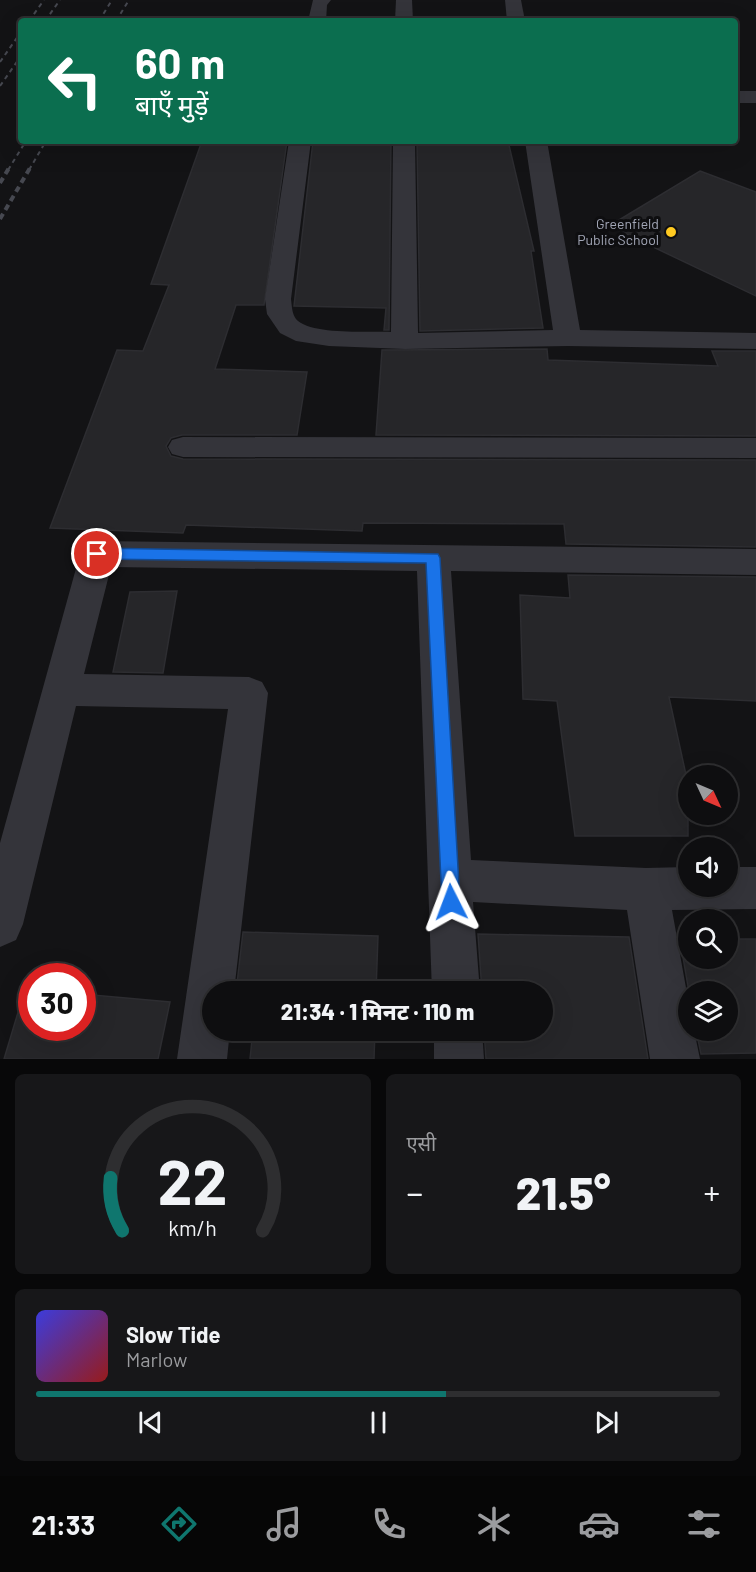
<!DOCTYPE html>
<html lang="hi">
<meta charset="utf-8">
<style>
body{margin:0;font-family:Barlow,"Noto Sans Devanagari",sans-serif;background:#171719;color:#f1f3f6;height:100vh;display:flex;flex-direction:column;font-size:22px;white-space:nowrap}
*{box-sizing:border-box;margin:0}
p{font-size:20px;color:#9b9c9f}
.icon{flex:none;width:33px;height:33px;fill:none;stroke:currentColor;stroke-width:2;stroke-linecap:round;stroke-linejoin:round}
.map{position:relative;height:1059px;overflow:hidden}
.details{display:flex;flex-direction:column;gap:15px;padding:15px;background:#080809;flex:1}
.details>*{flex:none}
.top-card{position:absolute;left:18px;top:18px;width:720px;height:126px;border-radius:6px;box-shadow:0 6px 24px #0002,0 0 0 2px #2e2e30;background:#0b6e4f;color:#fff;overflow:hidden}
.needle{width:39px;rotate:134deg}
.controls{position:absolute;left:678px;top:765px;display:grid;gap:12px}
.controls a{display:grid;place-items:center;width:60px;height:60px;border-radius:50%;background:#0e0e10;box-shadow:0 6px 24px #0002,0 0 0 2px #2e2e30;font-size:30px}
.speed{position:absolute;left:18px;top:963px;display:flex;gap:12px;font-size:30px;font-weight:700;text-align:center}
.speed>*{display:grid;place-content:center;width:78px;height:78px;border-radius:50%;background:#0e0e10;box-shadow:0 6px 24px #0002,0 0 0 2px #2e2e30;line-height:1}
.speed .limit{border:9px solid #d22;background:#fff;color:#111}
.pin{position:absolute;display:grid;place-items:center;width:51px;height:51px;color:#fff;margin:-26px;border:3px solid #fff;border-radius:50%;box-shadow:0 2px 6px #0007}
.me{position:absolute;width:66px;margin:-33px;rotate:357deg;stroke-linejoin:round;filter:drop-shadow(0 0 4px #0008)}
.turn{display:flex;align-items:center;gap:21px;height:126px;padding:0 18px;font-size:27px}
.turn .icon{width:78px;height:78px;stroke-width:2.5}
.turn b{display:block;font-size:42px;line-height:51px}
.big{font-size:45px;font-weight:800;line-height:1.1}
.details .tile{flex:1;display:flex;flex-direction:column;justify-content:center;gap:9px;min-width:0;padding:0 21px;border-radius:9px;background:#171719}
.details .dial{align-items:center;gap:0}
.dial svg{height:156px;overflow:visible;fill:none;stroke:#2e2e30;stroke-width:7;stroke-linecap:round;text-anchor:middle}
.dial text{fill:#f1f3f6;stroke:none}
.song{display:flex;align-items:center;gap:18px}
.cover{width:72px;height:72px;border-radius:9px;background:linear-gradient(135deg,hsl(240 70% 55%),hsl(0 70% 35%))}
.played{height:6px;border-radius:3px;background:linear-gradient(90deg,#0f766e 60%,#2e2e30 60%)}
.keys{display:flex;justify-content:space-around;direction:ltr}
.heat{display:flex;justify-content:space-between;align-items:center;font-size:33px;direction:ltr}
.details .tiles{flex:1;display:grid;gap:15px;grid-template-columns:1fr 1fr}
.tile:last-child{grid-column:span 2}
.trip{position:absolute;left:202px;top:981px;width:351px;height:60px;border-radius:30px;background:#0e0e10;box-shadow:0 6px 24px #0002,0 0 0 2px #2e2e30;font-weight:800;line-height:60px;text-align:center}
.dock{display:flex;height:96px;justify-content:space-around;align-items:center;background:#060606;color:#9b9c9f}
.dock .icon{width:42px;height:42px}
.dock .selected{color:#0f766e}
.dock b{font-size:27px;color:#f1f3f6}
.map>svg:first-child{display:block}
.building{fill:#262629;stroke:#2d2d31;stroke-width:1.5}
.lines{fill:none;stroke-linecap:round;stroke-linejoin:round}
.minor{fill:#34343a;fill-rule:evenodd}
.rail-far1{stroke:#464850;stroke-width:2;stroke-dasharray:4.5 4;stroke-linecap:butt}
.rail{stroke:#464850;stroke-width:4;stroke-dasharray:6 4.5;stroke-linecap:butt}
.route{fill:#1a73e8;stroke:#114b97;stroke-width:1.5}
.poi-dot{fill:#ffca21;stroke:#0e0e10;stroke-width:2}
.labels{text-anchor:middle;stroke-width:6;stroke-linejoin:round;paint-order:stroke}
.far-poi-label{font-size:14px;fill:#a3a7b7;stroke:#0e0e10;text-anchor:end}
</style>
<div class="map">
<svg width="756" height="1059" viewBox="0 0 756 1059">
<rect width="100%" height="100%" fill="#131315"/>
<g class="building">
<path d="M202,141H287L264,305H236L215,369L307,372L297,435H182L171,438L166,446L171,456L183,459L756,460V547L566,544L564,524L363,523L362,531L186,525L183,533L50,528L117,350L143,351L169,285L151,284Z"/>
<path d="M313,141H391L389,330H384L386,308L294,306Z"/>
<path d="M417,141H508L534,251H531L543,328L420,331Z"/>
<path d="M700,171L756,192V296L609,226Z"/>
<path d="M547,349L548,360L718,366L712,351H756V436L376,435L382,350Z"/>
<path d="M568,575L756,577V701L669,697L688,784V836H575L557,701L523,699L520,595L570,598Z"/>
<path d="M177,591L163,673L113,672L130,592Z"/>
<path d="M243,932L378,936L376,992H236Z"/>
<path d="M478,934L629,937L648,1059H486L484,1030H543V992H482Z"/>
<path d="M728,939H756V1053L701,1054L696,1030H728V992H689L680,940H688V958H728Z"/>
<path d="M25,989L32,990V1028H82V994L170,1002L158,1059H4Z"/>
<path d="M253,1030H375L374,1059H250Z"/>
</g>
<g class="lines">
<g class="minor">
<path d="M313,0H331L327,5L326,21H308Z"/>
<path d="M396,0H412L413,21H395Z"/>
<path d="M505,0H521L525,21H507Z"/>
<rect x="735" y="91" width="21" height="12"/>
<path d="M289,141H311L291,299C292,307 292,316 298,321C315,335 369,331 391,332L393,141H415L418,333L553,330L525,141H547L580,330L756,333V349L568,346L405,349L329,346L296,341L280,333L267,314L265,299Z"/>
<path d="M183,437L756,438V458L183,457L172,454L168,447L172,440Z"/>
<path d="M97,541L756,549V575L451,571L471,860L646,868L688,867V886H728V867H756V909L672,910L688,999V1030H694L700,1059H650L627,910L473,902L480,992H432L417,571L111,567L84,674L249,677L262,682L268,693L234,992H213V1030H230L227,1059H177L228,709L76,706L23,924L16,940L0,947V843L80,554L85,545Z"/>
<path d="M434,1030H482L484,1059H434Z"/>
</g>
<g class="rail-far1">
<path d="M29,21L44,0"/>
<path d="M45,21L60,0"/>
<path d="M99,21L112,0"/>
<path d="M116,21L129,0"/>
<path d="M0,62L21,32"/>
<path d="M0,86L21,56"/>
<path d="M8,170L26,141"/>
<path d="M29,170L46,141"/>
</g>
<g class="rail">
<path d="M0,183L9,168"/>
<path d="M0,219L30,168"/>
</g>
</g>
<path class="route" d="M97,548L438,554L440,558L460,902L458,909L451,911L445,909L442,902L426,563L97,559L90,554Z"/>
<circle class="poi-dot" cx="671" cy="232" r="6"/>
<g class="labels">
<g class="far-poi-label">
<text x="659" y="229">Greenfield<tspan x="659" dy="16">Public School</tspan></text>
</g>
</g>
</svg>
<div class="controls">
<a><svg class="needle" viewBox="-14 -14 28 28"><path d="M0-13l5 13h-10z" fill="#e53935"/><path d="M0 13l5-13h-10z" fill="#9b9c9f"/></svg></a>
<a><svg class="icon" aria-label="sound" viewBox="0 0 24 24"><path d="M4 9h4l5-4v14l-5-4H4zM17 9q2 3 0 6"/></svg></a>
<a><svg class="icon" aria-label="search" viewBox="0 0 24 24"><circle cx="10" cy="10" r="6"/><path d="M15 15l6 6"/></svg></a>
<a><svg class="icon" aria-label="layers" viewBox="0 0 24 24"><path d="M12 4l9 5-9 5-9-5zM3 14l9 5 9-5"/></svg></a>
</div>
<div class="speed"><div class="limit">30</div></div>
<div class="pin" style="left:97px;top:554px;background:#d93025"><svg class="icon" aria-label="arrive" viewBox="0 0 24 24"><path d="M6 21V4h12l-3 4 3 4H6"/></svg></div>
<svg class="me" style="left:451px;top:902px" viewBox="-20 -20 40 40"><path d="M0-17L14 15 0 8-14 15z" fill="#1a73e8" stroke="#fff" stroke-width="4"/></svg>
<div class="trip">21:34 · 1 मिनट · 110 m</div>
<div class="top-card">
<div class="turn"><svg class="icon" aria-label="left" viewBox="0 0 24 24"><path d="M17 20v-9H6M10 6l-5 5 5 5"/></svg><div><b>60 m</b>बाएँ मुड़ें</div></div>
</div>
</div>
<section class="details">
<div class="tiles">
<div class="tile dial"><svg viewBox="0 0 100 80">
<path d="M14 69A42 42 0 1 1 86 69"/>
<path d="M14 69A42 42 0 0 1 8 42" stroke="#0f766e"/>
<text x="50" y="56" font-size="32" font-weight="700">22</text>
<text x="50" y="72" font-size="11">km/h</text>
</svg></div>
<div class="tile"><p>एसी</p>
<div class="heat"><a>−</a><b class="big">21.5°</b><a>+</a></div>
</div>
<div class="tile">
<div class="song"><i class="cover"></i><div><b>Slow Tide</b><p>Marlow</p></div></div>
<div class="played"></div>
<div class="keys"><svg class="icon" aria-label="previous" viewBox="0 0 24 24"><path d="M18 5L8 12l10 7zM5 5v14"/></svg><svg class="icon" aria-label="pause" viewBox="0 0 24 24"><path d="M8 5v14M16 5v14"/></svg><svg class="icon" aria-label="next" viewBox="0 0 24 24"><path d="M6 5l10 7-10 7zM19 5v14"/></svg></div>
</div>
</div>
</section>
<nav class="dock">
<b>21:33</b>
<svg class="icon selected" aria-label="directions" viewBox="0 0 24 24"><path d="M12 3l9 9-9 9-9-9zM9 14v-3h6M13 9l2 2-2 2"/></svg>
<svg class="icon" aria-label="music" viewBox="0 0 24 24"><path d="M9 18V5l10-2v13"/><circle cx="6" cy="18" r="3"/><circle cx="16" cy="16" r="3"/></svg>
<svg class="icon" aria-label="phone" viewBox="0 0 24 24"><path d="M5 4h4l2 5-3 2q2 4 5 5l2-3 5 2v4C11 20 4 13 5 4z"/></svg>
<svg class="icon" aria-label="climate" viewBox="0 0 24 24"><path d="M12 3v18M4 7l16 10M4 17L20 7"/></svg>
<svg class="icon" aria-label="car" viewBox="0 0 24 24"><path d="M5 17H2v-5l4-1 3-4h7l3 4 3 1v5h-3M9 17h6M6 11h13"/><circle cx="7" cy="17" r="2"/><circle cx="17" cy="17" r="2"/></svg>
<svg class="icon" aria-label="filters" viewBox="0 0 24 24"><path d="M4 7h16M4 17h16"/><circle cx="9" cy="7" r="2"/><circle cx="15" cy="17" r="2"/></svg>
</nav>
